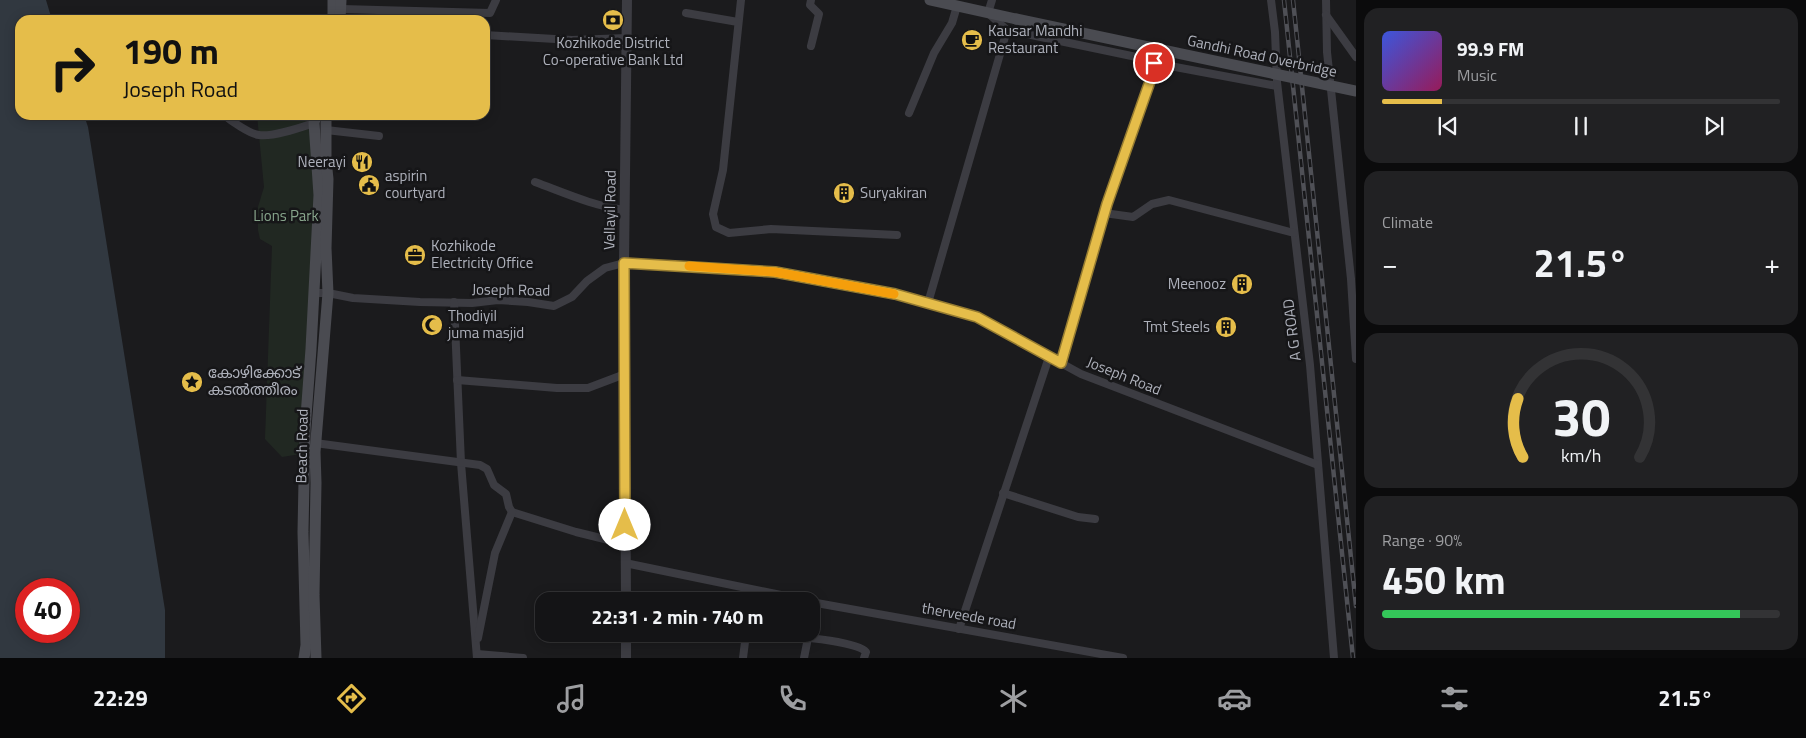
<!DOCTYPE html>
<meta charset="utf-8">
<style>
body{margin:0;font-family:"Titillium Web","Noto Sans Malayalam",sans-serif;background:#212123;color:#f1f3f6;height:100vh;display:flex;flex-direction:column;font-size:19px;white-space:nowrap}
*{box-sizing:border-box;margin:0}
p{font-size:16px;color:#9d9ea1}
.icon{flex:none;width:28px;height:28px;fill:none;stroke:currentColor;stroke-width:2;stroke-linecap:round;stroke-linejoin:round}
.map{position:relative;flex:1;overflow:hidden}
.panel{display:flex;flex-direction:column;gap:8px;padding:8px;background:#0b0b0c;width:450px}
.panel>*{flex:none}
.guide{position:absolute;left:15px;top:15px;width:475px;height:105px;border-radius:15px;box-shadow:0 2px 12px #0003,0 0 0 1px #333335;background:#e5bd4a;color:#111;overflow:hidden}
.speed{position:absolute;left:15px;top:578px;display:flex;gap:10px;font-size:25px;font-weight:700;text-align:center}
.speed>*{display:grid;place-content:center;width:65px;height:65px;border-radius:50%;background:#141416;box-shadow:0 2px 12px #0003,0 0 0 1px #333335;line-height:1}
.speed .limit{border:8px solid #d22;background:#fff;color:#111}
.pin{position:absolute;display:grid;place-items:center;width:42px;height:42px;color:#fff;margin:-21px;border:2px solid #fff;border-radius:50%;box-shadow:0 1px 5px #0007}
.me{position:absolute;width:55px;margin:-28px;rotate:0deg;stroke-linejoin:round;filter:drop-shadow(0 0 4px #0008)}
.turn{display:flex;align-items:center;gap:18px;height:105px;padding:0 25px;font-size:22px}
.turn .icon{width:65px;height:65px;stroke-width:2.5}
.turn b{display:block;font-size:35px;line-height:42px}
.big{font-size:38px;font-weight:700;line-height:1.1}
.panel .widget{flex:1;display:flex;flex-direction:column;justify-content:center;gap:8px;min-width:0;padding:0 18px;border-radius:15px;background:#212123}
.panel .dial{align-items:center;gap:0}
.dial svg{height:130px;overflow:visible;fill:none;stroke:#333335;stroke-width:7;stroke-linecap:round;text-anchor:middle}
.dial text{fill:#f1f3f6;stroke:none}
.song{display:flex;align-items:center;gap:15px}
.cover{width:60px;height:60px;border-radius:8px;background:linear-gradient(135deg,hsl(230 70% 55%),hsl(330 70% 35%))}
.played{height:5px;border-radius:2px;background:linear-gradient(90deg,#e5bd4a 15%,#333335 15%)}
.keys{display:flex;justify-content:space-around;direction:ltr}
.heat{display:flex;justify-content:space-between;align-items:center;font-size:28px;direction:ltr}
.charge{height:8px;border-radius:4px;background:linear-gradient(90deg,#34c759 90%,#333335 0)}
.trip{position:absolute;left:535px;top:592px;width:285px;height:50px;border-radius:15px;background:#141416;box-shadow:0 2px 12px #0003,0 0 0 1px #333335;font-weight:700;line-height:50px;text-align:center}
.tab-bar{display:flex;height:80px;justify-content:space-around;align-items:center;background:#080809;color:#9d9ea1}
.tab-bar .icon{width:35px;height:35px}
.tab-bar .current{color:#e5bd4a}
.tab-bar b{font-size:22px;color:#f1f3f6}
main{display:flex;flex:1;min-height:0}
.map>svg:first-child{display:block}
.green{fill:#212822}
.water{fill:#313840;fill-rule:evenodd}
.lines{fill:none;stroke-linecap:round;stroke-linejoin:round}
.minor{stroke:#3c3c42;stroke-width:8}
.tertiary{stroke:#3c3c42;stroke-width:10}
.secondary{stroke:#4a4b51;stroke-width:11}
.rail-casing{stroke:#4f5056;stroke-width:4.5}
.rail{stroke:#161618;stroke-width:2.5;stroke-dasharray:8;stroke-linecap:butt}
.secondary-bridge{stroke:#4a4b51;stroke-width:11}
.route-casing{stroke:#957b30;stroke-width:12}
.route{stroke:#e5bd4a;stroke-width:9}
.slow{stroke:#f59e0b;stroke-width:9}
.labels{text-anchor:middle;stroke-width:5;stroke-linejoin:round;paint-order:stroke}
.poi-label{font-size:15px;fill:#aeb1bb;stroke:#161618;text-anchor:start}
.street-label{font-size:15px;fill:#aeb1bb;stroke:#161618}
.park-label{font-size:15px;fill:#87a48b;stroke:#161618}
</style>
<main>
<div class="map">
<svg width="1356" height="658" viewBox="0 0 1356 658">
<rect width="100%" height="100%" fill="#1b1b1d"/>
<path class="green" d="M257,115H316V165L307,453L282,457L265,439L272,246L260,239L258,230V207L264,187Z"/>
<path class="water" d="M0,0H46L52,20H20V115H84L88,127L165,610V658H0ZM26,589H69V631H26Z"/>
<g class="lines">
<g class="minor">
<path d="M741,0L723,170L713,214L716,227L729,233L771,229L897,235"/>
<path d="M811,0L810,5L819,14L811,46"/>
<path d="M992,0L988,13L1007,30L1146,59L1154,63L1277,86"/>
<path d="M1271,0L1275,32L1277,82L1310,365L1334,658"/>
<path d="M1326,0L1327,52L1351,279L1356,359"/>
<path d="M341,9L490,13L496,0"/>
<path d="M686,13L738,22"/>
<path d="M1326,15L1356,57"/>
<path d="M485,35L572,40L627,38"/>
<path d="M909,113L934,53L952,23L957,6"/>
<path d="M224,115C231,121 250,134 259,135C274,137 299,128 314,123"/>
<path d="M326,130L379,136"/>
<path d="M535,182C565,193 593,206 625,210"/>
<path d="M1104,213L1133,217L1152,204L1169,200L1294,233"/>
<path d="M313,293H328L353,298L420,302L472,303L498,300L528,302L554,306L572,297L587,281L605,268L624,263L775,273L895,294L977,317L1081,374L1318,465"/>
<path d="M454,302L461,463L477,658"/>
<path d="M928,303L1007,30"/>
<path d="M1061,363L1107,204L1154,70V63"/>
<path d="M457,380L557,388H588L625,374"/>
<path d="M315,443L480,465L487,469L494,485L506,494L509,507L512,512L576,532L625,544"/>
<path d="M1003,493L1078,517L1095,519"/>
<path d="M625,563L810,601"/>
<path d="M811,602L1123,658"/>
<path d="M959,629L1049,357"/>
<path d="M769,634C787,636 856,640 866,652L864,658"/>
<path d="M478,638L495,553L512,512"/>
<path d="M477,654L523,658"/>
<path d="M743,658L746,634"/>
<path d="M804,658L808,638"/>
</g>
<g class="tertiary">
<path d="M626,601L624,263L627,0"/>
<path d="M626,634V658"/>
</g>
<g class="secondary">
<path d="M333,0V20"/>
<path d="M930,0L1016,19"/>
<path d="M340,20L341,0"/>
<path d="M304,658L306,645L303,532L305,430L311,349L319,195L314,123L316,115"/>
<path d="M316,658L314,595L316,483L315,452L328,293L326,248L328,179L326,160V115"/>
</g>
<g class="rail-casing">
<g id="rail">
<path d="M1284,0L1353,658"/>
<path d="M1293,0L1356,606"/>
</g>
</g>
<use href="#rail" class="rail"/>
<path class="secondary-bridge" d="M1016,19L1356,91"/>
</g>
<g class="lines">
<g class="route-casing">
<path id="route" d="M625,525L624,263L775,272L895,294L977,317L1061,363L1107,204L1154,70V63"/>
</g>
<use href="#route" class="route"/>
<path class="slow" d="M689,266L775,272L894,294"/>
</g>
<defs>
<g id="bank-disc" transform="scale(1.125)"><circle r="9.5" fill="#e5bd4a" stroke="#161618"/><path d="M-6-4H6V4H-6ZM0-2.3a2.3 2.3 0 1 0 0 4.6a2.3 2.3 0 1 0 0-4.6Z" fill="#111"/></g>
<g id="cafe-disc" transform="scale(1.125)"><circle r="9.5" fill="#e5bd4a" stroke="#161618"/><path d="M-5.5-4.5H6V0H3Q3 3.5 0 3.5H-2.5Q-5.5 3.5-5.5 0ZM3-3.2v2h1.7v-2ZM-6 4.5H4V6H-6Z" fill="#111"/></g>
<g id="restaurant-disc" transform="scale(1.125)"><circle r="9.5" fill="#e5bd4a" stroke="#161618"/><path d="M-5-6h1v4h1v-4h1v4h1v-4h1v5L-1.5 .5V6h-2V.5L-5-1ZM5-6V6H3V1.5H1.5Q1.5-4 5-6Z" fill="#111"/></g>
<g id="civic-disc" transform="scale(1.125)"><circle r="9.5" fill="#e5bd4a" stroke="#161618"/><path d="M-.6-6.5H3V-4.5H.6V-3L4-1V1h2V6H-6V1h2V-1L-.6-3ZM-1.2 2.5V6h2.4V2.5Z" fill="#111"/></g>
<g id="building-disc" transform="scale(1.125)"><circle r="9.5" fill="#e5bd4a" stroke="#161618"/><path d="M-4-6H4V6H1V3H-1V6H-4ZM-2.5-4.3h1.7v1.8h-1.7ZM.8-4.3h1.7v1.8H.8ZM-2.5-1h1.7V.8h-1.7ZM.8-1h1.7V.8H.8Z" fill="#111"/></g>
<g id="office-disc" transform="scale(1.125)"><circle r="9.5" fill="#e5bd4a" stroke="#161618"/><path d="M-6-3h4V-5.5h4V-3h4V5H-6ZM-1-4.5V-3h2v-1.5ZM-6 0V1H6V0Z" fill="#111"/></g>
<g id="mosque-disc" transform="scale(1.125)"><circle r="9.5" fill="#e5bd4a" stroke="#161618"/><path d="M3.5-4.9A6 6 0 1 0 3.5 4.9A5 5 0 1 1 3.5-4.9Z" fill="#111"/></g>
<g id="sight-disc" transform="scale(1.125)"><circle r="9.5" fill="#e5bd4a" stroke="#161618"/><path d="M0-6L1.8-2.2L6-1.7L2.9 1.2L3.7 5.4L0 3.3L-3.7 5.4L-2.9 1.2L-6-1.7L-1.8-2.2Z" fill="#111"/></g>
</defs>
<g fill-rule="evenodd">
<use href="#bank-disc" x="613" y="20"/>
<use href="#cafe-disc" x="972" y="40"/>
<use href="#restaurant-disc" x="362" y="162"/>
<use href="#civic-disc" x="369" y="185"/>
<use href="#building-disc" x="844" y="193"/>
<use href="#office-disc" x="415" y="255"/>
<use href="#building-disc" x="1242" y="284"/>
<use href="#mosque-disc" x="432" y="325"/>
<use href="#building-disc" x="1226" y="327"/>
<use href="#sight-disc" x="192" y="382"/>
</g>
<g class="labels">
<g class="poi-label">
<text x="988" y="36">Kausar Mandhi<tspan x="988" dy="17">Restaurant</tspan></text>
<text x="613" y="48" text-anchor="middle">Kozhikode District<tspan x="613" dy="17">Co-operative Bank Ltd</tspan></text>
<text x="346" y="167" text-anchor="end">Neerayi</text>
<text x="385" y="181">aspirin<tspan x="385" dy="17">courtyard</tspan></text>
<text x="860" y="198">Suryakiran</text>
<text x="431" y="251">Kozhikode<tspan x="431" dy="17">Electricity Office</tspan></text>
<text x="1226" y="289" text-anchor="end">Meenooz</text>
<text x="448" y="321">Thodiyil<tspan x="448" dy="17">juma masjid</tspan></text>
<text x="1210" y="332" text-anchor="end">Tmt Steels</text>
<text x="208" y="378">കോഴിക്കോട്<tspan x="208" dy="17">കടൽത്തീരം</tspan></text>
</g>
<g class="street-label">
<text transform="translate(1262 56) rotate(12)" y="5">Gandhi Road Overbridge</text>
<text transform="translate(610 210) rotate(-89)" y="5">Vellayil Road</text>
<text transform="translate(511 290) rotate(1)" y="5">Joseph Road</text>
<text transform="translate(1292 330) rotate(-97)" y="5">A G ROAD</text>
<text transform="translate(1124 376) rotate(22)" y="5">Joseph Road</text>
<text transform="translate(302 446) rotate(-89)" y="5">Beach Road</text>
<text transform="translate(969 616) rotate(10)" y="5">therveede road</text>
</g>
<g class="park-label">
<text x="286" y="221">Lions Park</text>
</g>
</g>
</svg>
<div class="speed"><div class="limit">40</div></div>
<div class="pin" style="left:1154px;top:63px;background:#d93025"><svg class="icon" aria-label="arrive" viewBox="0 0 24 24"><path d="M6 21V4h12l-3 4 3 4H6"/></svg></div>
<svg class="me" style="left:625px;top:525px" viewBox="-20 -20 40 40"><circle r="19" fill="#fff"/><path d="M0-13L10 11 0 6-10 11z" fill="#e5bd4a"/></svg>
<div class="trip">22:31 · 2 min · 740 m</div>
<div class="guide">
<div class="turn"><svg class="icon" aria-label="right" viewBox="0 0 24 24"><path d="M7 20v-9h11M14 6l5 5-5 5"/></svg><div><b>190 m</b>Joseph Road</div></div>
</div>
</div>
<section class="panel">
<div class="widget">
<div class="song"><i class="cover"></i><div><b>99.9 FM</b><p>Music</p></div></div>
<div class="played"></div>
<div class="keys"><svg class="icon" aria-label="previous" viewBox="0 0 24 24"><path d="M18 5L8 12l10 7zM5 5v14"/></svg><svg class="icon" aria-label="pause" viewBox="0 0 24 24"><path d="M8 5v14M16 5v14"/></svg><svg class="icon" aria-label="next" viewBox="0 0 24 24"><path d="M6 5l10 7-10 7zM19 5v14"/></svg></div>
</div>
<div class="widget"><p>Climate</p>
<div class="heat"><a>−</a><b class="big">21.5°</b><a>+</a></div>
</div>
<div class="widget dial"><svg viewBox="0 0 100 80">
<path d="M14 69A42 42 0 1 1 86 69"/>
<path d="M14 69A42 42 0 0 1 11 33" stroke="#e5bd4a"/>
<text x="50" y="56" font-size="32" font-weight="700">30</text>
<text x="50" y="72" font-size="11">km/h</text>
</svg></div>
<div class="widget"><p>Range · 90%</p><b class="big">450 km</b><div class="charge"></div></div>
</section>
</main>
<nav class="tab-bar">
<b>22:29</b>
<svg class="icon current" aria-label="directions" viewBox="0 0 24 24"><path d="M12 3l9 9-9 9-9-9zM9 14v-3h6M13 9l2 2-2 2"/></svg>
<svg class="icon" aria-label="music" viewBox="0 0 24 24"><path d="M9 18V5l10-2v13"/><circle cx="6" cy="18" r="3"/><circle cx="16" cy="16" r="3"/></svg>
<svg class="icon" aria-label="phone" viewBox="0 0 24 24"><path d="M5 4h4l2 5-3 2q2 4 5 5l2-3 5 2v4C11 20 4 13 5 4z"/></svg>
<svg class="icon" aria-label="climate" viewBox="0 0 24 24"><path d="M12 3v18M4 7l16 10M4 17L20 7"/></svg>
<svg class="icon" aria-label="car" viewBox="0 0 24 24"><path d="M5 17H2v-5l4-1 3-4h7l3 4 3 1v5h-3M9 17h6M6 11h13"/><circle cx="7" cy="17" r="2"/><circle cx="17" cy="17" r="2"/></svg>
<svg class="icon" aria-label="filters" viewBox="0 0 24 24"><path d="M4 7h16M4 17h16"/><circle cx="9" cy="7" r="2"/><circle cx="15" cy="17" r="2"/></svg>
<b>21.5°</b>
</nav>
